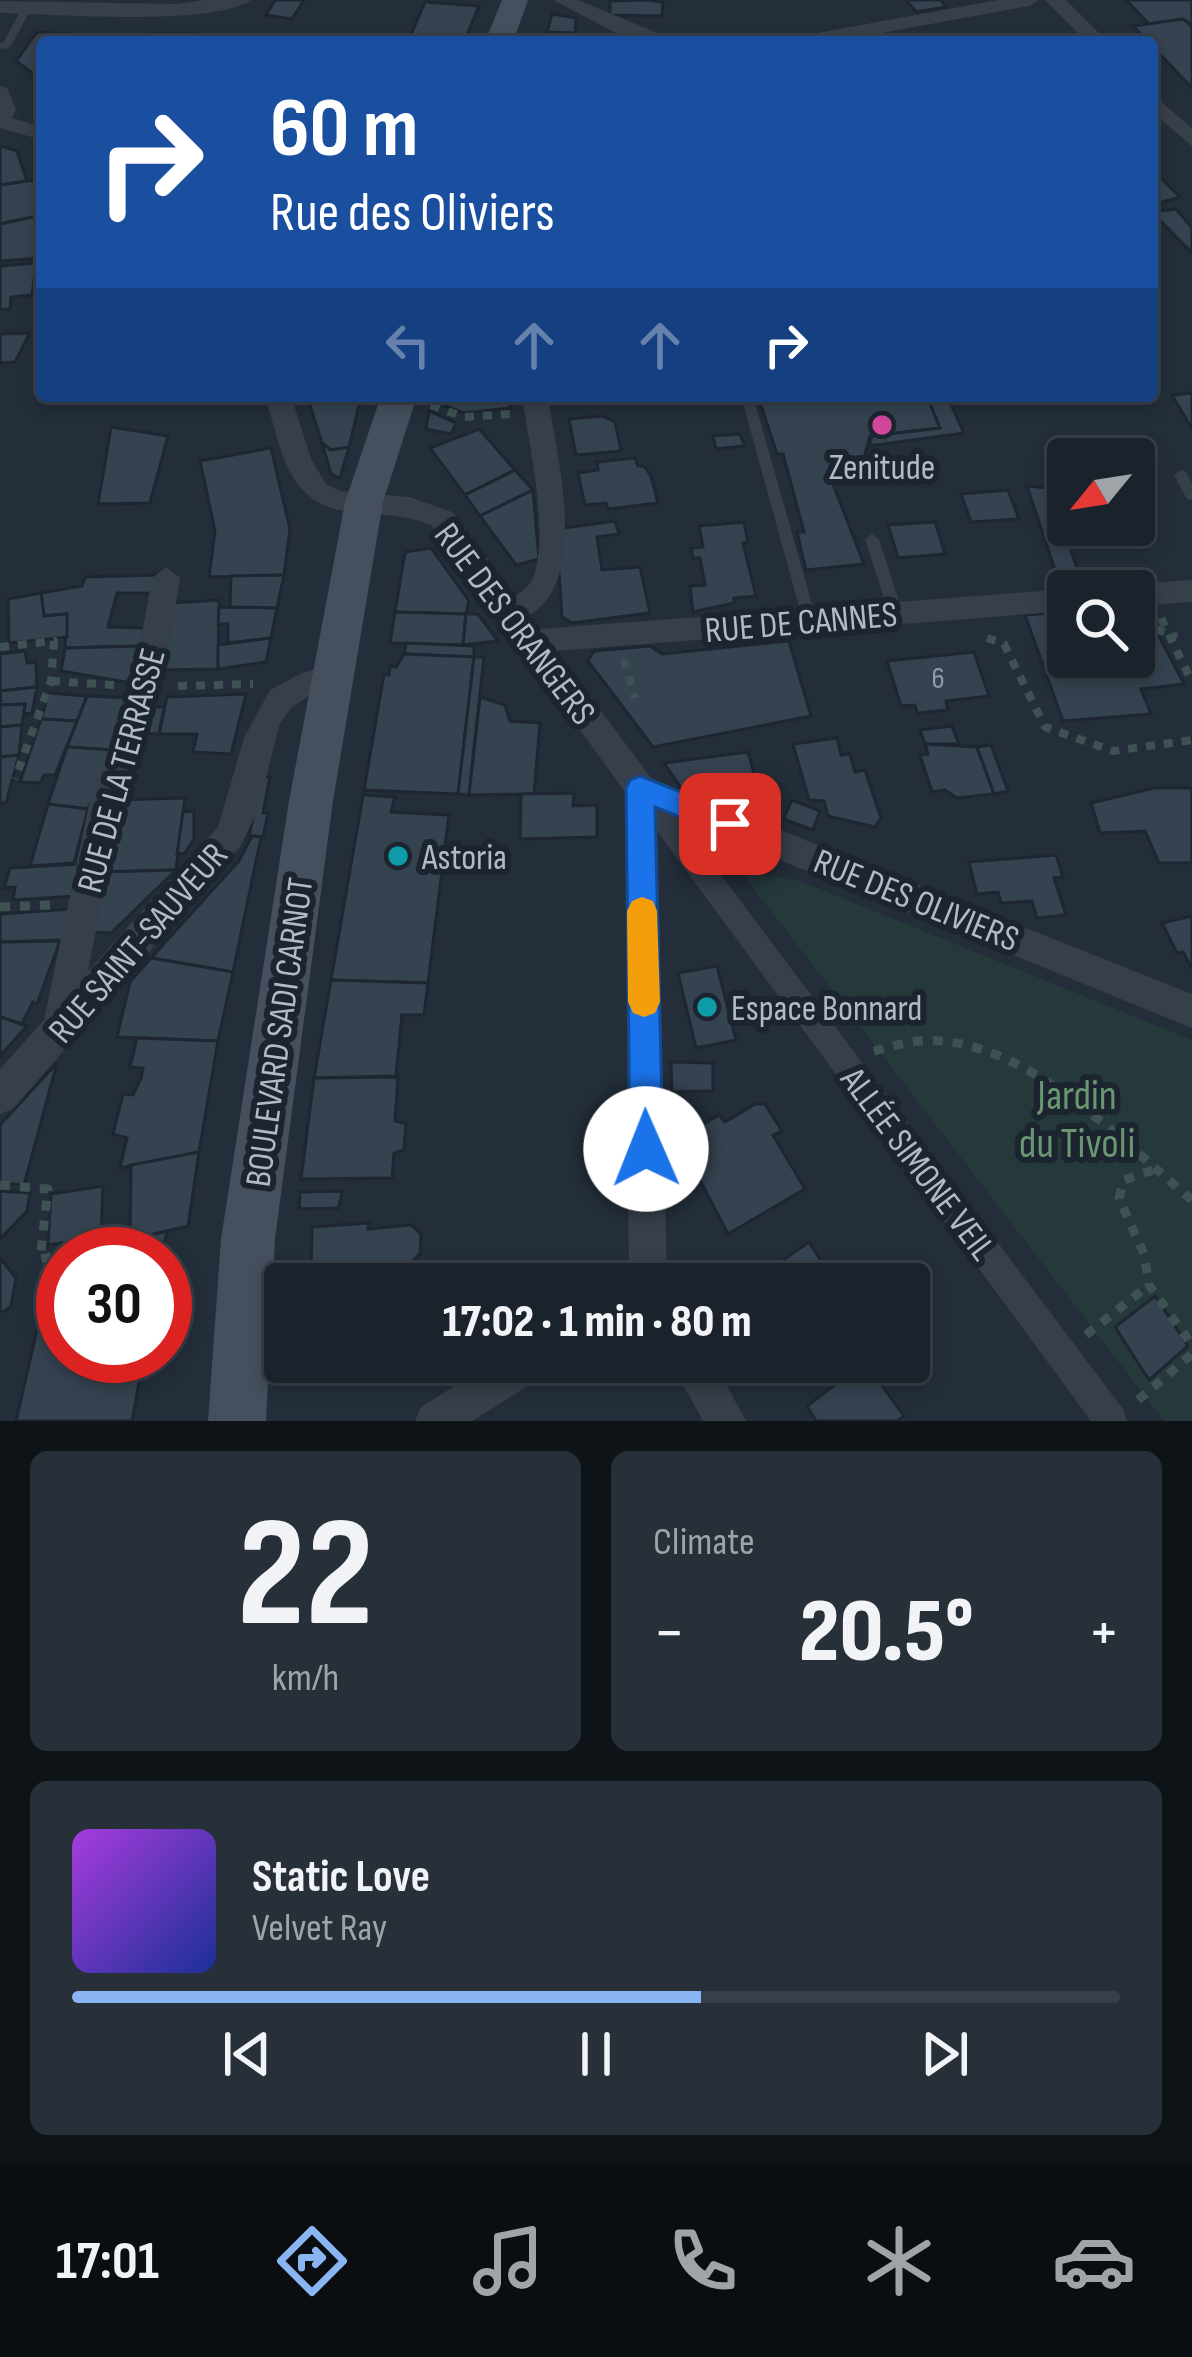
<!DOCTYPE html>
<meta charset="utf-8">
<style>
body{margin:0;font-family:"Sofia Sans Condensed",sans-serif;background:#272f38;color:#f1f3f6;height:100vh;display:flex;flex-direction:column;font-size:45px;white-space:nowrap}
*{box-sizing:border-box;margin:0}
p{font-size:39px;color:#9fa4a9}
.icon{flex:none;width:66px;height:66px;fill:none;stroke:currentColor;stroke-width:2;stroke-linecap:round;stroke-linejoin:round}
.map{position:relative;height:1421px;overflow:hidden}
.drawer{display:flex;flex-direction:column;gap:30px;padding:30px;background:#0e1318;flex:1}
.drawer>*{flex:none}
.guide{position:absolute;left:36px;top:36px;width:1122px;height:366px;border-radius:12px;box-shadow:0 6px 18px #0003,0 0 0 3px #383f48;background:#1a4fa0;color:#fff;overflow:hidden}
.needle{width:78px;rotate:240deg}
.buttons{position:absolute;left:1047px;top:438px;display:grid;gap:24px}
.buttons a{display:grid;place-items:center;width:108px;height:108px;border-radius:12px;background:#1a222c;box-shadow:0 6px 18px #0003,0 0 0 3px #383f48;font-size:60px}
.speed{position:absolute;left:36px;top:1227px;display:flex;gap:24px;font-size:60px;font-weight:700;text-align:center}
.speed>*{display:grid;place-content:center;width:156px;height:156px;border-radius:50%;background:#1a222c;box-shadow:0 6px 18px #0003,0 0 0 3px #383f48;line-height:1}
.speed .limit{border:18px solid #d22;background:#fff;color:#111}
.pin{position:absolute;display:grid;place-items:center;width:102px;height:102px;color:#fff;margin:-51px;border-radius:24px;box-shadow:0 6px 18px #0006}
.me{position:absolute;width:132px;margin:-66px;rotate:359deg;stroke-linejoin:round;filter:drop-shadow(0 0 9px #0008)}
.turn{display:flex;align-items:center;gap:42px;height:252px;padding:0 36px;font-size:54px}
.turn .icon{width:156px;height:156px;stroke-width:2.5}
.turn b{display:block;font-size:84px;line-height:102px}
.lanes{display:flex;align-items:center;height:114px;padding:0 36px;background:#0003;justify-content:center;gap:60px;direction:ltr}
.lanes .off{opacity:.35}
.big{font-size:90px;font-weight:800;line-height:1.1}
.drawer .tile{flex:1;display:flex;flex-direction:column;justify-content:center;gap:18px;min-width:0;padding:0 42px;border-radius:18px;background:#272f38}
.drawer .dial{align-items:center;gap:0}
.dial b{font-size:156px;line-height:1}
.song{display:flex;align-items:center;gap:36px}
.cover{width:144px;height:144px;border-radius:18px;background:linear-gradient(135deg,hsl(280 70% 55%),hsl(230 70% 35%))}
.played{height:12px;border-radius:6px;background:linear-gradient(90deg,#89b6f3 60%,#383f48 60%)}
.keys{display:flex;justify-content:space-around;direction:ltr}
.heat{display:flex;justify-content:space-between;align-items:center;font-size:66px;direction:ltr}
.drawer .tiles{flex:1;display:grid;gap:30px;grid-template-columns:1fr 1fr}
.tile:last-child{grid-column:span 2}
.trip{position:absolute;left:264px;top:1263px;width:666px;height:120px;border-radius:12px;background:#1a222c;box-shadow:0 6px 18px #0003,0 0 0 3px #383f48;font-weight:800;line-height:120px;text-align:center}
.menu{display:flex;height:192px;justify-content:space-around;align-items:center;background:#0a0e12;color:#9fa4a9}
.menu .icon{width:84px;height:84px}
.menu .active{color:#89b6f3}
.menu b{font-size:54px;color:#f1f3f6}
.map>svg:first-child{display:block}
.green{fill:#25393b}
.building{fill:#354250;stroke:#1e2631;stroke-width:3}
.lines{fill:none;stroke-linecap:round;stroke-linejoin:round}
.path-far1{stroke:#3e5253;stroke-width:8;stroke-dasharray:9 9;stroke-linecap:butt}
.path{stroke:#3e5253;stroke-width:9;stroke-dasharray:10 10;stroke-linecap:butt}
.service{fill:#373f4a;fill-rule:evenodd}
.pedestrian{fill:#373f4a;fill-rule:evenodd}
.minor{fill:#373f4a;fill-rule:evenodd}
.secondary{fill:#454f5d;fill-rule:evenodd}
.route{fill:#1a73e8;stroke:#114b97;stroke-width:3}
.slow{fill:#f59e0b}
.hotel-dot{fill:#d1479c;stroke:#1c242f;stroke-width:4.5}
.culture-dot{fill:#0f9aa8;stroke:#1c242f;stroke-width:4.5}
.labels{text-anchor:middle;stroke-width:12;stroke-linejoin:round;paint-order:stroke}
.number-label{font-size:30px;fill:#919aa7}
.poi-label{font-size:36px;fill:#b2bac6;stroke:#1c242f;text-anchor:start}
.street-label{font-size:36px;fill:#b2bac6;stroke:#1c242f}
.near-park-label{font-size:42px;fill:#6a9672;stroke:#1c242f}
</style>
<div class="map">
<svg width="1192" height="1421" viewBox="0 0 1192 1421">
<rect width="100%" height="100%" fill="#232e3a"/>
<path class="green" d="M741,872L800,881L1192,1040V1421H1164Z"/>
<g class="building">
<path d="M275,0H304L292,19L266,15Z"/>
<path d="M647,0L663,2L662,16L610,15V1Z"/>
<path d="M906,0H941L946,7L916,12Z"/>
<path d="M1126,0H1192V25L1183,19L1149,24Z"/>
<path d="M425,2L479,6L464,42L410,37Z"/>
<path d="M552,14L576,18L575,33L547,32Z"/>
<path d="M1183,19L1192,27V88L1133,26Z"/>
<path d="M37,32L85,35L81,42H42V80L16,61Z"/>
<path d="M194,33L193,42H146L150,34Z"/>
<path d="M0,146L17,151L27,181L0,185Z"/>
<path d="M1152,169L1180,197L1159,203L1152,196Z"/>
<path d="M42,179V215L0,224V185Z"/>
<path d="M1176,209L1192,228V253L1152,212Z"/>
<path d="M42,215V258L0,261V224Z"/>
<path d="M36,263L32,295L11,297L10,309L0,310V266Z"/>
<path d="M30,333L15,362L0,363V334Z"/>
<path d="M1192,393V429L1172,395Z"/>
<path d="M307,396H361L349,447L331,450L322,443Z"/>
<path d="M433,396H513L510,408L464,413L432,401Z"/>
<path d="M758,396H927L940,428L870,436L862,465L831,479L864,564L806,570L797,532H804L783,454H777Z"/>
<path d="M927,396H947L964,433L869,446L872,436L940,428Z"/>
<path d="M429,411L456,423L451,434L426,429Z"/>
<path d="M602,416L615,422L621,451L576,455L569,419Z"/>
<path d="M111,427L168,436L150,503L98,504Z"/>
<path d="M479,429L515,470L465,495L430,448Z"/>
<path d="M740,434L745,446L716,449L713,436Z"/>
<path d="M322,443L331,450L349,447L340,478L331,474Z"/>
<path d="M271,448L290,529L284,575L209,577L215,531L200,461Z"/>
<path d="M635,458L638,466H644L651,476L658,503L608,509L606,503L585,505L578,473L598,470L597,462Z"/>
<path d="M515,470L533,490L480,516L465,495Z"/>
<path d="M1027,486L1049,488L1056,509L1068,508V525H1133L1140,541L1070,547L1081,580L1059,582Z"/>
<path d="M533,490L539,559L516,565L480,516Z"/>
<path d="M1008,490L1019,519L971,522L961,494Z"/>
<path d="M615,521L619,534L597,537L602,570L640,567L650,613L572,623L562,617L556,529Z"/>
<path d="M744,522L748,542L743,543L756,596L734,598V603L693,612L690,586L705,585L700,558H693L691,548L703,547L699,526Z"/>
<path d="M935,522L945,554L898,558L888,525Z"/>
<path d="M431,548L469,601L466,614L395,612L405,552Z"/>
<path d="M158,575L154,593H117L108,627L145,628L141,646L65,648L67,614L44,616L41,593L82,586L85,577Z"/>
<path d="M284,575L277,608L230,607L231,576Z"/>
<path d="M41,593L44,616L67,614V637L9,643L8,599Z"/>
<path d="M219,600L218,669L162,670L169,603Z"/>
<path d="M1143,606L1184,684L1141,689L1151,714L1063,721L1025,615L1068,612V657H1134V607Z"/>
<path d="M219,607L277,608L271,638L228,643V624H218Z"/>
<path d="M395,612L466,614L463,645L390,643Z"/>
<path d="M466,614H478L498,641L463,645Z"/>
<path d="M271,638L266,662L218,669V645Z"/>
<path d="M789,641L811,716L653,747L588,661L594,651L650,646L662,654Z"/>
<path d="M406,643L474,646V657L404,654Z"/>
<path d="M141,646L132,683L61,671L65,648Z"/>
<path d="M25,651L27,663L36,662L37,687L0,691V654Z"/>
<path d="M974,652L989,696L946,701L948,710L917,713L915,705L901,706L887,661Z"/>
<path d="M404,654L474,657L458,794L364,790L384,674L389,675L390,666L396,667Z"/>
<path d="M474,657H484L469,795L458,794Z"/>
<path d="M37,687L32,713L24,714L25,704L1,705L0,691Z"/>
<path d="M49,693L87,696L77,721L41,719Z"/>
<path d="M246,694L231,754L193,752L197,734H159L167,697Z"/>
<path d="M87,696L134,698L112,750L67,747Z"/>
<path d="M480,697L505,705L510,721L540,723L534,794L469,795Z"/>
<path d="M25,704L22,725L0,727V705Z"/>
<path d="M150,707H164L159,734L134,733Z"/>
<path d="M41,719L77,721L55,775H44L40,783L20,782Z"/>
<path d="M22,725L19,755L0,757V727Z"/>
<path d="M952,726L959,744H925L920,730Z"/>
<path d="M837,738L841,755L850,754L855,772L865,770L881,818L875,827L828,816L824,801L809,800L793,744Z"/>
<path d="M925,744L977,747L994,794L957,798L945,790L932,792L920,755L928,754Z"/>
<path d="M991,745L1008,791L994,794L977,747Z"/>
<path d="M67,747L112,750L88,809L48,804Z"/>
<path d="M748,752L767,820L681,788L664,763Z"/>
<path d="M19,755L6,803H0V757Z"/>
<path d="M262,777H270L263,813H268L263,837L249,836Z"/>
<path d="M1154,788H1192V863H1159L1145,831L1100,833L1091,803Z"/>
<path d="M574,793L573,806L597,805V837L520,839L521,794Z"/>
<path d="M363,795L395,797L391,812L449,815L428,983L331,980Z"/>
<path d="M185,798L176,870L99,872L112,800Z"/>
<path d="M792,800L820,811L813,830L783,819Z"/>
<path d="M48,804L88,809L74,863L30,866Z"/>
<path d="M194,811V839L185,853L177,854L183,812Z"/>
<path d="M252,836L261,837L233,972L151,958L239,861Z"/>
<path d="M1056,855L1063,877L1054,878L1066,915L1037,918L1032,901L1001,903L998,892L977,894L969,862Z"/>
<path d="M80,864L75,896L13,900L15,887L4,888L10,868Z"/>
<path d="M176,870L111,933L92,932L99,872Z"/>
<path d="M71,909L64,940L0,942V914Z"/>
<path d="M1192,916V969L1183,952L1177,953L1162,923Z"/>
<path d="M60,941L37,1004L33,1002L22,1024L0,1017V942Z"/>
<path d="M151,958L233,972L218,1041L117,1037L130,982Z"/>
<path d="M717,966L736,1040L696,1048L678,973Z"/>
<path d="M331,980L428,983L424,1015H402L396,1076L314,1078Z"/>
<path d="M0,1017L27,1026L0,1056Z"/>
<path d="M137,1038L218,1041L199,1152L120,1168L127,1138L113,1134L123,1094L133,1095L141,1078L143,1068L130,1067Z"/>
<path d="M671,1062L713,1063V1091L672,1092Z"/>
<path d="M57,1063L24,1185L0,1183V1125Z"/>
<path d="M398,1077L395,1121L406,1124L404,1150L394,1153L392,1178L301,1179L314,1078Z"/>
<path d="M755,1104H765L782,1131L773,1135L805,1189L728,1234L678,1138L719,1115L725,1122Z"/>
<path d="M199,1152L188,1226L130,1240L131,1165Z"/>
<path d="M103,1186L101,1237L48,1245L51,1194Z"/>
<path d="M0,1191L30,1193L27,1211L0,1239Z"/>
<path d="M342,1191L339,1208L299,1209L300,1192Z"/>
<path d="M369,1223L368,1229L411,1225L421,1234L420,1254L408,1265V1284L311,1280L312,1227Z"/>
<path d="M167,1231L165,1241L129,1249L130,1240Z"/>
<path d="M165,1241L163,1254H110L129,1249Z"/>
<path d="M809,1242L836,1284H748Z"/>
<path d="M0,1258L16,1278L11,1306L5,1311H0Z"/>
<path d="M63,1266V1356H144L132,1421H16L51,1269Z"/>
<path d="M1155,1296L1188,1346L1149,1380L1115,1327Z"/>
<path d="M307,1362H410L390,1367V1375L307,1380Z"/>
<path d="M764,1362H806L777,1383Z"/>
<path d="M865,1362L904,1416L897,1421H816L807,1406Z"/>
</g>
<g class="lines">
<g class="path-far1">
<path d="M431,405L464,417L510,414"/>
<path d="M1161,618L1192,682"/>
<path d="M1156,629L1177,637"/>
<path d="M987,638L1004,644L1045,727L1113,751L1192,740"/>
<path d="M0,647L54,641L51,681L15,779"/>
<path d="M621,664L625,663L635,698"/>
<path d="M51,681L115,685"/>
<path d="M178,686L253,684"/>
</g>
<g class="path">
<path d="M0,907L52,905"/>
<path d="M874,1051C888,1048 904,1042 919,1041C1021,1033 1120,1140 1192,1200"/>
<path d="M1153,1170L1124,1180L1119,1198L1144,1254L1149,1285L1192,1345"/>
<path d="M0,1185L48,1189L40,1259L63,1255"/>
<path d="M1086,1335L1149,1285"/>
<path d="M1138,1400L1192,1354"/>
</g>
<g class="service">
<path d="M24,5L32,7L11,46L6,49L0,48V42L3,43Z"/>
<path d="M741,396H753L817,621L810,627L803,621Z"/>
<path d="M1181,470L1186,472L1192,483V500L1187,499L1174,475Z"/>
<path d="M872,534L879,539L903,614L896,620L889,614L865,539Z"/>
</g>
<path class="pedestrian" d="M641,778L650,781L1123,1409L1127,1421H1091L632,797L629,789L632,781Z"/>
<g class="minor">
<path d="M204,0H251C213,27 53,14 0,13V1L177,4Z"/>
<path d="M553,0H578L679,42L622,36Z"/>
<path d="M998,0H1039L1029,6L833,42H791L801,36Z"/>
<path d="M1045,0H1066L1108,42H1087Z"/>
<path d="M0,86L7,88L16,109L12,118L42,127V140L0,128Z"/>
<path d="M1152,94L1192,128V146L1152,112Z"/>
<path d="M265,396H291L311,459L326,484L340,491L409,497L452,512L515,596C523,591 530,586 534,576C549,530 529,445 522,396H548C556,454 591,581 529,615L539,629L1068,589L1075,591H1068V611L556,651L652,779L1192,994V1028L657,810L667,1284H629L625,792L432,526C408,515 383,515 357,513C286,507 283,453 265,396Z"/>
<path d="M166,567L180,578L164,677L122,800L88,971L218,827L244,738L270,690L302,673L333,664L343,667L348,676L343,685L310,695L291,708L280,723L257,812L240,847L13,1109L0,1114V1069L44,1020L90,800L134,677L152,578Z"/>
<path d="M1192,580V602L1134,606V591H1122L1134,584Z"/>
<path d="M493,1362H550L544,1376L472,1421H415L421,1407Z"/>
<path d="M671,1362H714L746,1421H703Z"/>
</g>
<g class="secondary">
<path d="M502,0H528L513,42H485Z"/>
<path d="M381,396H417L383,502L333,801L275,1239L266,1421H208L221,1239L289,801L345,502Z"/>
</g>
</g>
<path class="route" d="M640,776L740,815L744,824L740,833L730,837L655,807L663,1149L658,1161L646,1166L634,1161L630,1149L626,789L630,780Z"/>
<path class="slow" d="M642,897L653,901L657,911L660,1002L655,1013L644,1017L633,1013L628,1002L627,911L632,901Z"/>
<circle class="hotel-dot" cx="882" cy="425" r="12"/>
<g class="culture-dot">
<circle cx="398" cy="856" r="12"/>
<circle cx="707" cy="1007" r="12"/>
</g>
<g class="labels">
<g class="number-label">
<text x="938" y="688">6</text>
</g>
<g class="poi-label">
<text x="882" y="479" text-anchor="middle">Zenitude</text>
<text x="422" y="869">Astoria</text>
<text x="731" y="1020">Espace Bonnard</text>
</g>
<g class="street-label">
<text transform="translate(801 621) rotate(-5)" y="13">RUE DE CANNES</text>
<text transform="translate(516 623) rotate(53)" y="13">RUE DES ORANGERS</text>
<text transform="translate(120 770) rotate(-75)" y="13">RUE DE LA TERRASSE</text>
<text transform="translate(917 899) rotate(22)" y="13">RUE DES OLIVIERS</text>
<text transform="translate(137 942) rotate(-49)" y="13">RUE SAINT-SAUVEUR</text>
<text transform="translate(278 1032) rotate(-82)" y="13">BOULEVARD SADI CARNOT</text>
<text transform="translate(919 1163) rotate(53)" y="13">ALLÉE SIMONE VEIL</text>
</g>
<g class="near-park-label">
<text x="1077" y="1109">Jardin<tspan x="1077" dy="48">du Tivoli</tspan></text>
</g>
</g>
</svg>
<div class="buttons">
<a><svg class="needle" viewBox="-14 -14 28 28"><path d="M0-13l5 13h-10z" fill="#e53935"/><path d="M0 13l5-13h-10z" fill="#9fa4a9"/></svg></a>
<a><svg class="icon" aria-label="search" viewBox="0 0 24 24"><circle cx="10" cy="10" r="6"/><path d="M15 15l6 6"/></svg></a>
</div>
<div class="speed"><div class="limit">30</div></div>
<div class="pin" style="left:730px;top:824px;background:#d93025"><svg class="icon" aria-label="arrive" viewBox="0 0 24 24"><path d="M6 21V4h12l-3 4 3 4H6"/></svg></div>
<svg class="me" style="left:646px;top:1149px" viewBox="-20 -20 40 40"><circle r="19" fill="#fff"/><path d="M0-13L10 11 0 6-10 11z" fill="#1a73e8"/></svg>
<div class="trip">17:02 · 1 min · 80 m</div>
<div class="guide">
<div class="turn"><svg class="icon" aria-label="right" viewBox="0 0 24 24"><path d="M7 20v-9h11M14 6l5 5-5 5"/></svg><div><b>60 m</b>Rue des Oliviers</div></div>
<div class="lanes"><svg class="icon off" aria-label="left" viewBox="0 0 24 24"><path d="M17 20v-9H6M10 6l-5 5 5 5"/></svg><svg class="icon off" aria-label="ahead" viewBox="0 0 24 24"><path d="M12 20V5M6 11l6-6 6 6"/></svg><svg class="icon off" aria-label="ahead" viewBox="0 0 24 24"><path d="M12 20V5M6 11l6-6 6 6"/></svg><svg class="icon" aria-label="right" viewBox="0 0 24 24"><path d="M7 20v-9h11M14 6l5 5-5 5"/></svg></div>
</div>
</div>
<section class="drawer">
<div class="tiles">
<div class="tile dial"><b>22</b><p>km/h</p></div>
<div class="tile"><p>Climate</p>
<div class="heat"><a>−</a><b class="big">20.5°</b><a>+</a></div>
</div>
<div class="tile">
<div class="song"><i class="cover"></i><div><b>Static Love</b><p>Velvet Ray</p></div></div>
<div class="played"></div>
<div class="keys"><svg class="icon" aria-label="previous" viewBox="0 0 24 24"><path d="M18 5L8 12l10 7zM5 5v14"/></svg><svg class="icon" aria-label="pause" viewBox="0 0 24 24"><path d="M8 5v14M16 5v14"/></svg><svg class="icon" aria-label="next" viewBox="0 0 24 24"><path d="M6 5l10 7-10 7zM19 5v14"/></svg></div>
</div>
</div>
</section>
<nav class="menu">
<b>17:01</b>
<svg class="icon active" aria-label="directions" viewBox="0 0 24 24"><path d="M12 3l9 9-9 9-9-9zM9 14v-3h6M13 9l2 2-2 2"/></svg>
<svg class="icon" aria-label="music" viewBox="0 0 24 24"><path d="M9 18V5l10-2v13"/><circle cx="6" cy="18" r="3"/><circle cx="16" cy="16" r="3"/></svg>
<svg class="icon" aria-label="phone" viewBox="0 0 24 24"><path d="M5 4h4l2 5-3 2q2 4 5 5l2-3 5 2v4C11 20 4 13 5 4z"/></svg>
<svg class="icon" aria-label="climate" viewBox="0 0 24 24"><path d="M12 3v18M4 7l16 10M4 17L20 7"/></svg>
<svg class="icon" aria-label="car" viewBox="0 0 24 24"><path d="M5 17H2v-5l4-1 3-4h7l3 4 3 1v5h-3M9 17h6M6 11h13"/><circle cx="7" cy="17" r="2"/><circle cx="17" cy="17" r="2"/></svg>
</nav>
